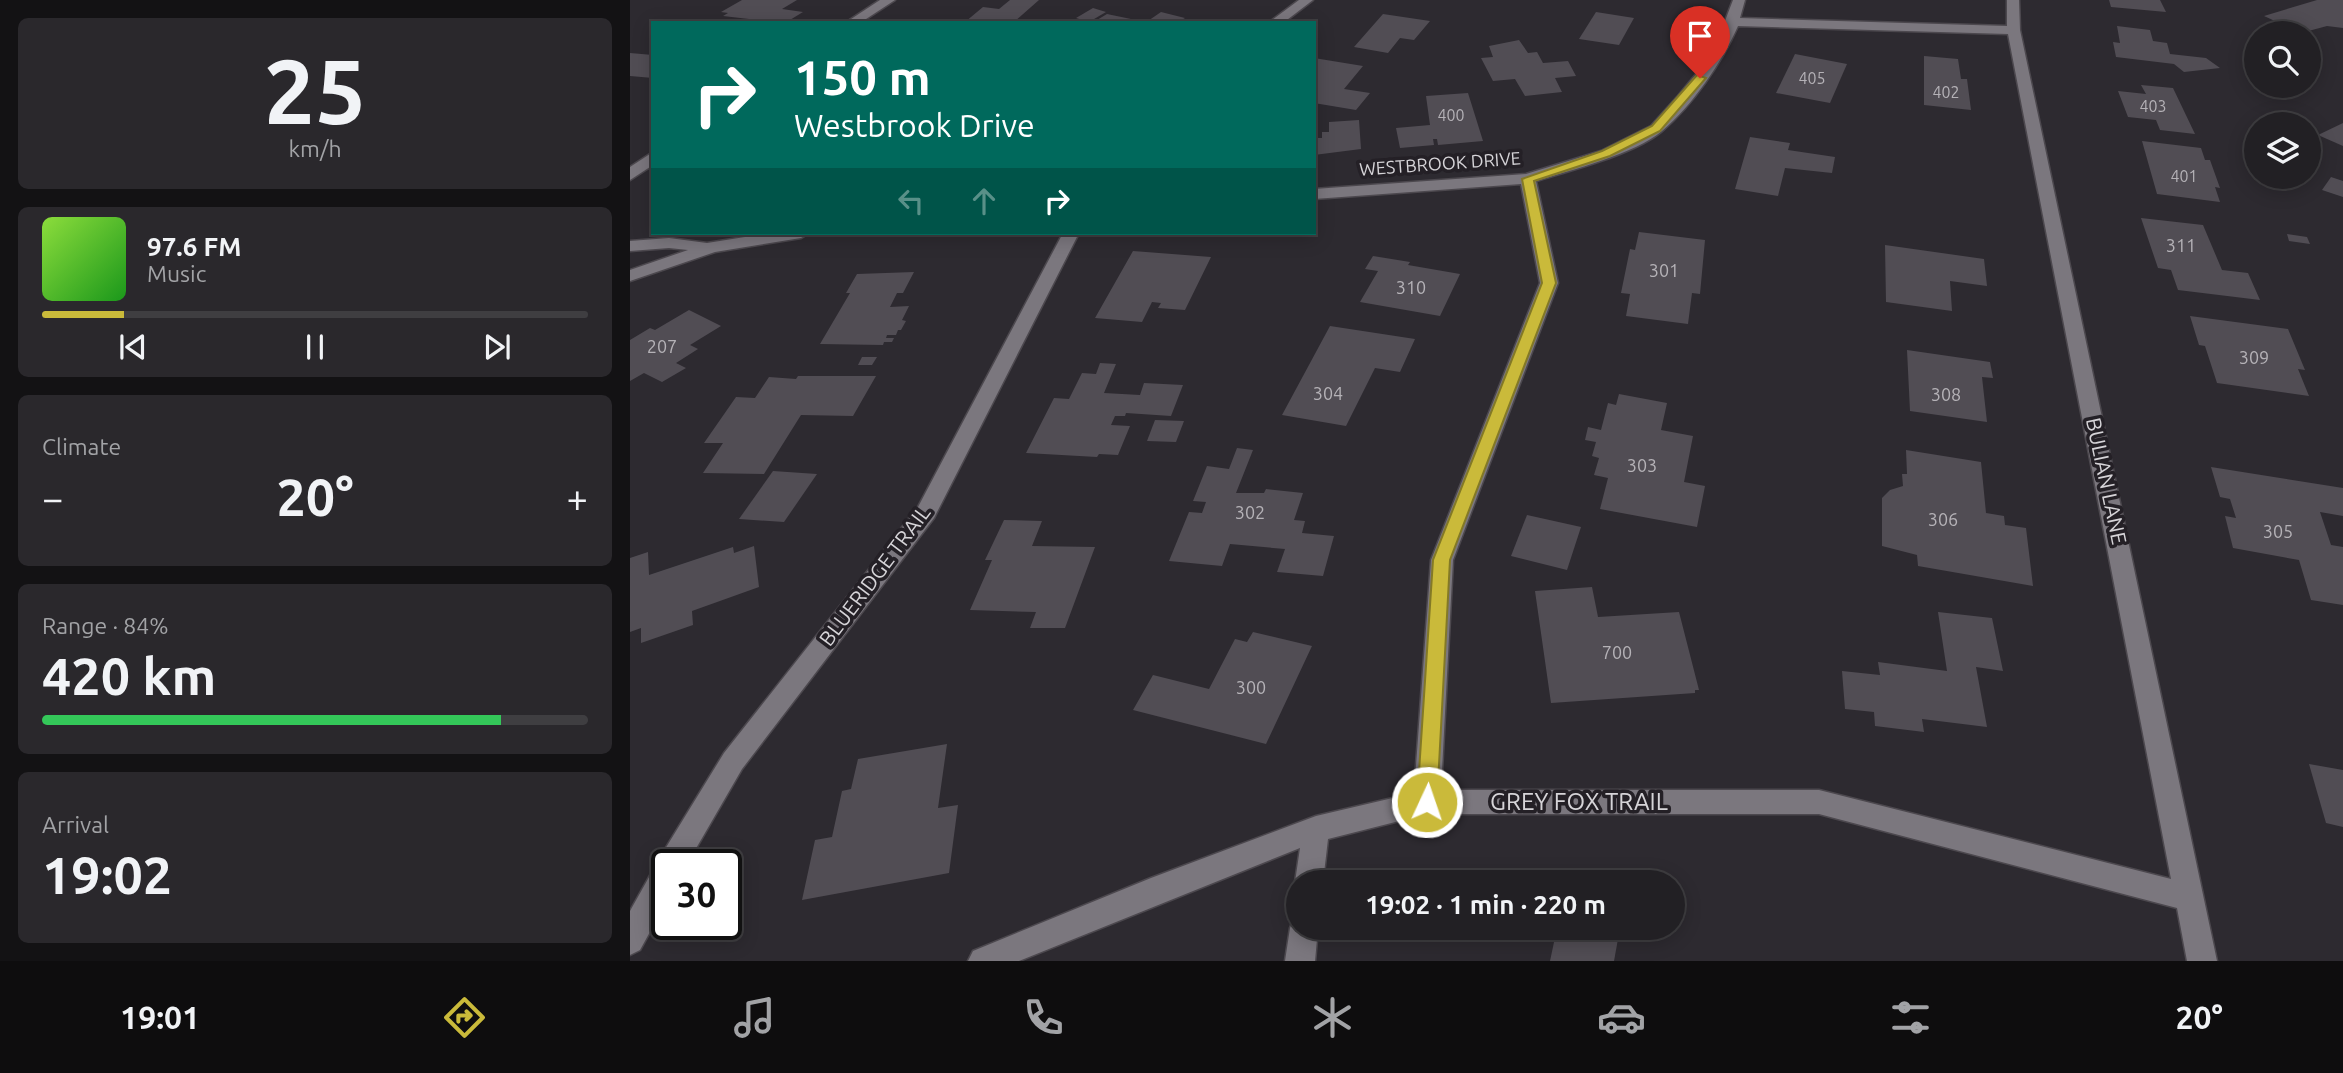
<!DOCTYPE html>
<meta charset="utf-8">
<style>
body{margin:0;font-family:Ubuntu,sans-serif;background:#2a282c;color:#f1f3f6;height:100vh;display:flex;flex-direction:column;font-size:26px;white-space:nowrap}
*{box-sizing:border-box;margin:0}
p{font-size:23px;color:#a2a3a6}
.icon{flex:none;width:38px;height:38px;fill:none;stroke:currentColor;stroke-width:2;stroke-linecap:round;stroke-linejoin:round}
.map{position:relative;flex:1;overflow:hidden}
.details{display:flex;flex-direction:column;gap:18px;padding:18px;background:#131214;width:630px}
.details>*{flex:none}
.top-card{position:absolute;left:21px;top:21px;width:665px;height:214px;border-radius:0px;box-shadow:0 4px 18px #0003,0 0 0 2px #3f3e41;background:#00695c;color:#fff;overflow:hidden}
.fabs{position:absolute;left:1614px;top:21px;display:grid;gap:14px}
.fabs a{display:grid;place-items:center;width:77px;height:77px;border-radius:50%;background:#222024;box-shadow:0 4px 18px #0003,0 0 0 2px #3f3e41;font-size:35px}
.speed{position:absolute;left:21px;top:849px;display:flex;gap:14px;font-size:35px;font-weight:700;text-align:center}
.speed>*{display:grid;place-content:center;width:91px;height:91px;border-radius:50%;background:#222024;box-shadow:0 4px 18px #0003,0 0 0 2px #3f3e41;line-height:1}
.speed .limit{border:4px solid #111;border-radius:10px;background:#fff;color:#111}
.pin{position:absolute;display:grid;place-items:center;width:60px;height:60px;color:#fff;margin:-72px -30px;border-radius:50% 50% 50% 0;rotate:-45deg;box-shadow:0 0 7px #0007}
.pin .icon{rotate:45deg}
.me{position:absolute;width:77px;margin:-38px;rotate:3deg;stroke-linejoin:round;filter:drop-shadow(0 0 5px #0008)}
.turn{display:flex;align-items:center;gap:24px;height:147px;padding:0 28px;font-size:32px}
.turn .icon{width:91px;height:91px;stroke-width:2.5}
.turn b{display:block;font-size:49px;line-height:60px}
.lanes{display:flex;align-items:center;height:66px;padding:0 28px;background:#0003;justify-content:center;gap:35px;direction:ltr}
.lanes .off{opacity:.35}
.big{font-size:52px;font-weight:700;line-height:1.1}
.details .card{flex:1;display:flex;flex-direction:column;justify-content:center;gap:10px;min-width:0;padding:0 24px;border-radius:10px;background:#2a282c}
.details .dial{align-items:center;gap:0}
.dial b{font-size:91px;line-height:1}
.song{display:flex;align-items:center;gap:21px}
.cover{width:84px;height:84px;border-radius:10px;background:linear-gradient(135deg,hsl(90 70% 55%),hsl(120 70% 35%))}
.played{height:7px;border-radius:4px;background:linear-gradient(90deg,#caba3a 15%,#3f3e41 15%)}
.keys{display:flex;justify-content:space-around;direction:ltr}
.heat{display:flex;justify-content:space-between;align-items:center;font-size:38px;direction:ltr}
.charge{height:10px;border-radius:5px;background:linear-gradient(90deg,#34c759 84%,#3f3e41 0)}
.trip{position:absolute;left:656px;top:870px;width:399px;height:70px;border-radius:35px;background:#222024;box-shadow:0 4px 18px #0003,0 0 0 2px #3f3e41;font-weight:700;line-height:70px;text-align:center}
.tabs{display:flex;height:112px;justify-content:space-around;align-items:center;background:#0e0d0e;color:#a2a3a6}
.tabs .icon{width:49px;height:49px}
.tabs .active{color:#caba3a}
.tabs b{font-size:32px;color:#f1f3f6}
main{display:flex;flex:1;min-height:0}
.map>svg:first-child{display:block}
.building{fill:#514d54}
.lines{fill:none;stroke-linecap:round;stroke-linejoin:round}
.minor-casing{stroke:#4c484e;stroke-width:3}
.minor{fill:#7b777e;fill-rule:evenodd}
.route{fill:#caba3a;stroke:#837926;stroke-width:2}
.labels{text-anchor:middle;stroke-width:7;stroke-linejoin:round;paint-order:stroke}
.far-number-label{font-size:16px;fill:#b5b2b7}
.far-street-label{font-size:18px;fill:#d6d4d8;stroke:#242026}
.number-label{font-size:18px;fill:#b5b2b7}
.street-label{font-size:21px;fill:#d6d4d8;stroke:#242026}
.near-street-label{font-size:24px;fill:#d6d4d8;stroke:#242026}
</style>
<main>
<section class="details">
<div class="card dial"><b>25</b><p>km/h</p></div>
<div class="card">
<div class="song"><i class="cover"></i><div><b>97.6 FM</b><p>Music</p></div></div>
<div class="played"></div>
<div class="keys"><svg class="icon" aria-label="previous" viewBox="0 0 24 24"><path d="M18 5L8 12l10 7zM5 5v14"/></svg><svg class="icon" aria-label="pause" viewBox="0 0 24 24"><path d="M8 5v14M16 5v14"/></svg><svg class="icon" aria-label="next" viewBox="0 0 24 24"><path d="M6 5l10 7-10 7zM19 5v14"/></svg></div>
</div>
<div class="card"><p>Climate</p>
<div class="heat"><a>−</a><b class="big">20°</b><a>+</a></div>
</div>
<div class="card"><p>Range · 84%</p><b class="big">420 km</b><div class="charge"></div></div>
<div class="card"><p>Arrival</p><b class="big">19:02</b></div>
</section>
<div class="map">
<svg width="1713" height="961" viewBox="0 0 1713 961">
<rect width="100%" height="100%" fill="#2d2a30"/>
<g class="building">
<path d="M112,0H167L152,9L173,12L155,23L93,16L98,13L91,12Z"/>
<path d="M380,0H409L383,23L335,22L353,7L369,9Z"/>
<path d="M1479,0H1530L1536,12L1481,7Z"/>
<path d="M1687,0H1713V28L1697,26L1671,33L1634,16Z"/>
<path d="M463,8L476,12L459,22L446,18Z"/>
<path d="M531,12L555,18L547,23H515Z"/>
<path d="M966,12L1004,18L989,45L949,39Z"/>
<path d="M477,14L501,19L499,21L504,23H462Z"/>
<path d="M753,14L800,21L784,40L770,38L758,53L724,47Z"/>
<path d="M1487,26L1520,30L1523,41L1537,43L1540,54L1576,58L1590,68L1554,72L1544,64L1486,57L1483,42L1490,43Z"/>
<path d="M889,40L898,53L907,52L913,63L938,61L946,76L925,78L932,92L895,96L885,79L863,81L851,58L863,57L859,46Z"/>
<path d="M0,53L23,55V78L0,76Z"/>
<path d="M1165,54L1217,64L1200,103L1146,93Z"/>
<path d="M1294,56L1328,59L1331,79H1337L1341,110L1294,105Z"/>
<path d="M684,58L733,66L714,89L740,93L726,110L684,103Z"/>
<path d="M1511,85L1543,88L1565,134L1530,130L1526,120L1498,117L1488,91L1516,94Z"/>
<path d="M838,93L853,141L808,145L807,139H803L804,145L770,148L766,128L800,125L796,96Z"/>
<path d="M729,120L731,149L684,155V138H692V132H699V122Z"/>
<path d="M1713,123V146L1688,135Z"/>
<path d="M1120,137L1160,143L1158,150L1205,157L1202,173L1155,168L1148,196L1105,189Z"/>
<path d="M1512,141L1571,148L1575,160H1580L1590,188L1585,187L1590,202L1527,194Z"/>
<path d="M1701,177L1713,181V197L1692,190Z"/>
<path d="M1511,218L1573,225L1592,270L1618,273L1630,300L1548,290L1541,270L1528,268Z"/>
<path d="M1009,232L1075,240L1070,294L1062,293L1058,324L996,316L1000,294L991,293L1000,249L1005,250Z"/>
<path d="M1657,234L1677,237L1680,244L1659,241Z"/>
<path d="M1255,245L1354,259L1357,286L1320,281L1322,311L1256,302Z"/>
<path d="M503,251L581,257L555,310L528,308L531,303L522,302L512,322L465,318Z"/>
<path d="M743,256L780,262L778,265L830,274L810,316L730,302L748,271L735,269Z"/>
<path d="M284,272L273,293H267L260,307L279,306L272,320L276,321L271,330H268L266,335H257L256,338H264L262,342H254L253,345L190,344L220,293H216L227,274Z"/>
<path d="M59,310L91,326L60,345L68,349L46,363L56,368L32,382L14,373L0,381V340L20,328L25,330Z"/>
<path d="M1560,316L1658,329L1675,370L1668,369L1679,396L1587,383L1575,346L1569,345Z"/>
<path d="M700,326L785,339L770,372L745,368L716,426L652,415Z"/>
<path d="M1277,350L1360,362L1363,378L1352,377L1357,422L1280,411Z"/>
<path d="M232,357H247L242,365H228Z"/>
<path d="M470,363L486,364L474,393L510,395L514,383L553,385L541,416L496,413L495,416H485L481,425L500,426L488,455L469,454L467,457L396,453L424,398L439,399L452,373L466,374Z"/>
<path d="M168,376H246L223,416L171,415L134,474L73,473L93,443H74L106,397L125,398L139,377L166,379Z"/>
<path d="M989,394L1037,403L1031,430L1063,436L1054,482L1075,486L1067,527L970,509L978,478L964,475L969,458L962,456L966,442L955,440L958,427L971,430L978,403L986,405Z"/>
<path d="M525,420L554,421L546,442L517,441Z"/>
<path d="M607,448L623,450L606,493H634L636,489L673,493L664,520L675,521L672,533L704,536L693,576L647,572L655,549L600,544L592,566L539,561L559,512L572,513L576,502L563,501L577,466L599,469Z"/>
<path d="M1276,450L1351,462L1356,513L1374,516L1375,525L1396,528L1403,586L1288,566L1287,555L1252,546V498L1260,490L1273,486L1272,474H1277Z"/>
<path d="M1581,467L1713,488V516L1690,512L1701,545L1713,547V605L1681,600L1669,560L1603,548L1595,516L1606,518L1600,499L1590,497Z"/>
<path d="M143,471L187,474L154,522L109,519Z"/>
<path d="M897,515L951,527L937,570L881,556Z"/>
<path d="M374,520L412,521L402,546L465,547L435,628H400L406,612L340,610L362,560H355Z"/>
<path d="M124,546L129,587L62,611L63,625L11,643V628L0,632V558L18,552L19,575L103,547L104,553Z"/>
<path d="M962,587L968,617L1049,612L1069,690H1065V693L921,703L905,591Z"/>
<path d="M1308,612L1362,618L1373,671L1346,667L1357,727L1292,719L1294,732L1245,726L1244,712L1215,709L1212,671L1250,675L1248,662L1317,671Z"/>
<path d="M623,632L682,646L636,744L503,710L523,675L579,689L605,639L617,642Z"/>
<path d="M317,744L308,808L328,805L319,873L172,900L185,840L202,837L212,791L221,789L228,759Z"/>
<path d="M1679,764L1713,770V827L1696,823Z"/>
<path d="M927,928H990L984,961H920Z"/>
</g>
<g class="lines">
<g class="minor-casing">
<g id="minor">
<path d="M250,0H265L230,23H215Z"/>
<path d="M669,0H683L653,23H638Z"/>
<path d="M1103,0H1115L1110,18L1377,26V0H1389L1390,30L1587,961H1557L1547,908L1189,814H797L698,839L693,882H668V890L665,882L670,848L389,961H338L343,951L521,878L686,816L784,793L801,560L910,283L891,184L684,199V189L896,174L971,151L1021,126L1048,96L1082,55ZM1108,26L1378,34L1541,879L1189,790H811L823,560L928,283L906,181C941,170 1005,154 1032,131C1063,105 1092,62 1108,26Z"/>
<path d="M23,152V165L0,180V167Z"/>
<path d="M141,233H179L171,238L85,252L0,281V270L58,250L39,248L0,251V241L39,238L77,243Z"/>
<path d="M433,233H449L304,518L112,769L57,864H37V901L10,950L0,955V911L32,854L94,753L288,507Z"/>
<path d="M668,916V928H688L685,961H655L660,928L664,918Z"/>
</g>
</g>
<use href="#minor" class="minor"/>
</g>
<path class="route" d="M1067,75L1076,78L1030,131L980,156L904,181L926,283L820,560L807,802L804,809L797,811L790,809L787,802L803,560L912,283L892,179L972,151L1022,126Z"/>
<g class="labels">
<g class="far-number-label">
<text x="1182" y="84">405</text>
<text x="1316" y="98">402</text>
<text x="1523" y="112">403</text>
<text x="821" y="121">400</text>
<text x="1554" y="182">401</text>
</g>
<g class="far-street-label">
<text transform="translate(810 164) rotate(-4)" y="6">WESTBROOK DRIVE</text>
</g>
<g class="number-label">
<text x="1551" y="252">311</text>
<text x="1034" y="277">301</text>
<text x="781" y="294">310</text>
<text x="32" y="353">207</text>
<text x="1624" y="364">309</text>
<text x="698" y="400">304</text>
<text x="1316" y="401">308</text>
<text x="1012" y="472">303</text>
<text x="620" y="519">302</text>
<text x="1313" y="526">306</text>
<text x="1648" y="538">305</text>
<text x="987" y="659">700</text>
<text x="621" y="694">300</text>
</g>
<g class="street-label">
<text transform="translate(1476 481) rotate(78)" y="7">BULIAN LANE</text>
<text transform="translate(245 576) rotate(-53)" y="7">BLUERIDGE TRAIL</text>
</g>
<g class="near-street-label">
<text x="949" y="810">GREY FOX TRAIL</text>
</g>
</g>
</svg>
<div class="fabs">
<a><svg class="icon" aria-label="search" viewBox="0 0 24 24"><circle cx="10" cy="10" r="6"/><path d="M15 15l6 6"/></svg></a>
<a><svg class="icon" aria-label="layers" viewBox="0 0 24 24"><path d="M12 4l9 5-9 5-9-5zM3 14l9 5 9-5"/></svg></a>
</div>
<div class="speed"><div class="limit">30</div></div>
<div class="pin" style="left:1070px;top:78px;background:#d93025"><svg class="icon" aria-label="arrive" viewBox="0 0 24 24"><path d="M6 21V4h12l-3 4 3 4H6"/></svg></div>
<svg class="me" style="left:797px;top:802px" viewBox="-20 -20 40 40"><circle r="17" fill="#caba3a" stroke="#fff" stroke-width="3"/><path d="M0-11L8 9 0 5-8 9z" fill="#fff"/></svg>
<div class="trip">19:02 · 1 min · 220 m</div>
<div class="top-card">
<div class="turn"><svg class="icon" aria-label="right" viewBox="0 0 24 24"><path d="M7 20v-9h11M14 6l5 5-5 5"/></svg><div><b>150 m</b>Westbrook Drive</div></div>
<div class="lanes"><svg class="icon off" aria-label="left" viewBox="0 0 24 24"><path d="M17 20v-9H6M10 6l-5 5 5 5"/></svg><svg class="icon off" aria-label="ahead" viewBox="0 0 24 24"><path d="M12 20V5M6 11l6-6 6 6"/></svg><svg class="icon" aria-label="right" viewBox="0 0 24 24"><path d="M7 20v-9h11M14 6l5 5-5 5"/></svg></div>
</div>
</div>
</main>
<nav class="tabs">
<b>19:01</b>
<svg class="icon active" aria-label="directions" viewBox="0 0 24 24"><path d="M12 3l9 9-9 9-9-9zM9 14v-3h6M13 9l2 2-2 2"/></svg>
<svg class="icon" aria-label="music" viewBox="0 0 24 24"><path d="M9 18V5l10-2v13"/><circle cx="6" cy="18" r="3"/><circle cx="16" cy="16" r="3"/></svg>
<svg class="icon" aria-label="phone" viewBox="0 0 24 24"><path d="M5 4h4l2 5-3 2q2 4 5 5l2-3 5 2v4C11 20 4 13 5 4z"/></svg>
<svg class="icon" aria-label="climate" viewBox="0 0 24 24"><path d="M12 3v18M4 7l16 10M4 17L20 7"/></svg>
<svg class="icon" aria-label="car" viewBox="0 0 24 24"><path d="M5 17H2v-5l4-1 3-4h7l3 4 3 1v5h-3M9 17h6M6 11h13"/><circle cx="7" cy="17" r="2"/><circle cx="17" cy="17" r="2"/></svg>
<svg class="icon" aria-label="filters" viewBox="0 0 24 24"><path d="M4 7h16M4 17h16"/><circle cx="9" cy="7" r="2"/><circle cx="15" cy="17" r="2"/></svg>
<b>20°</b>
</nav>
